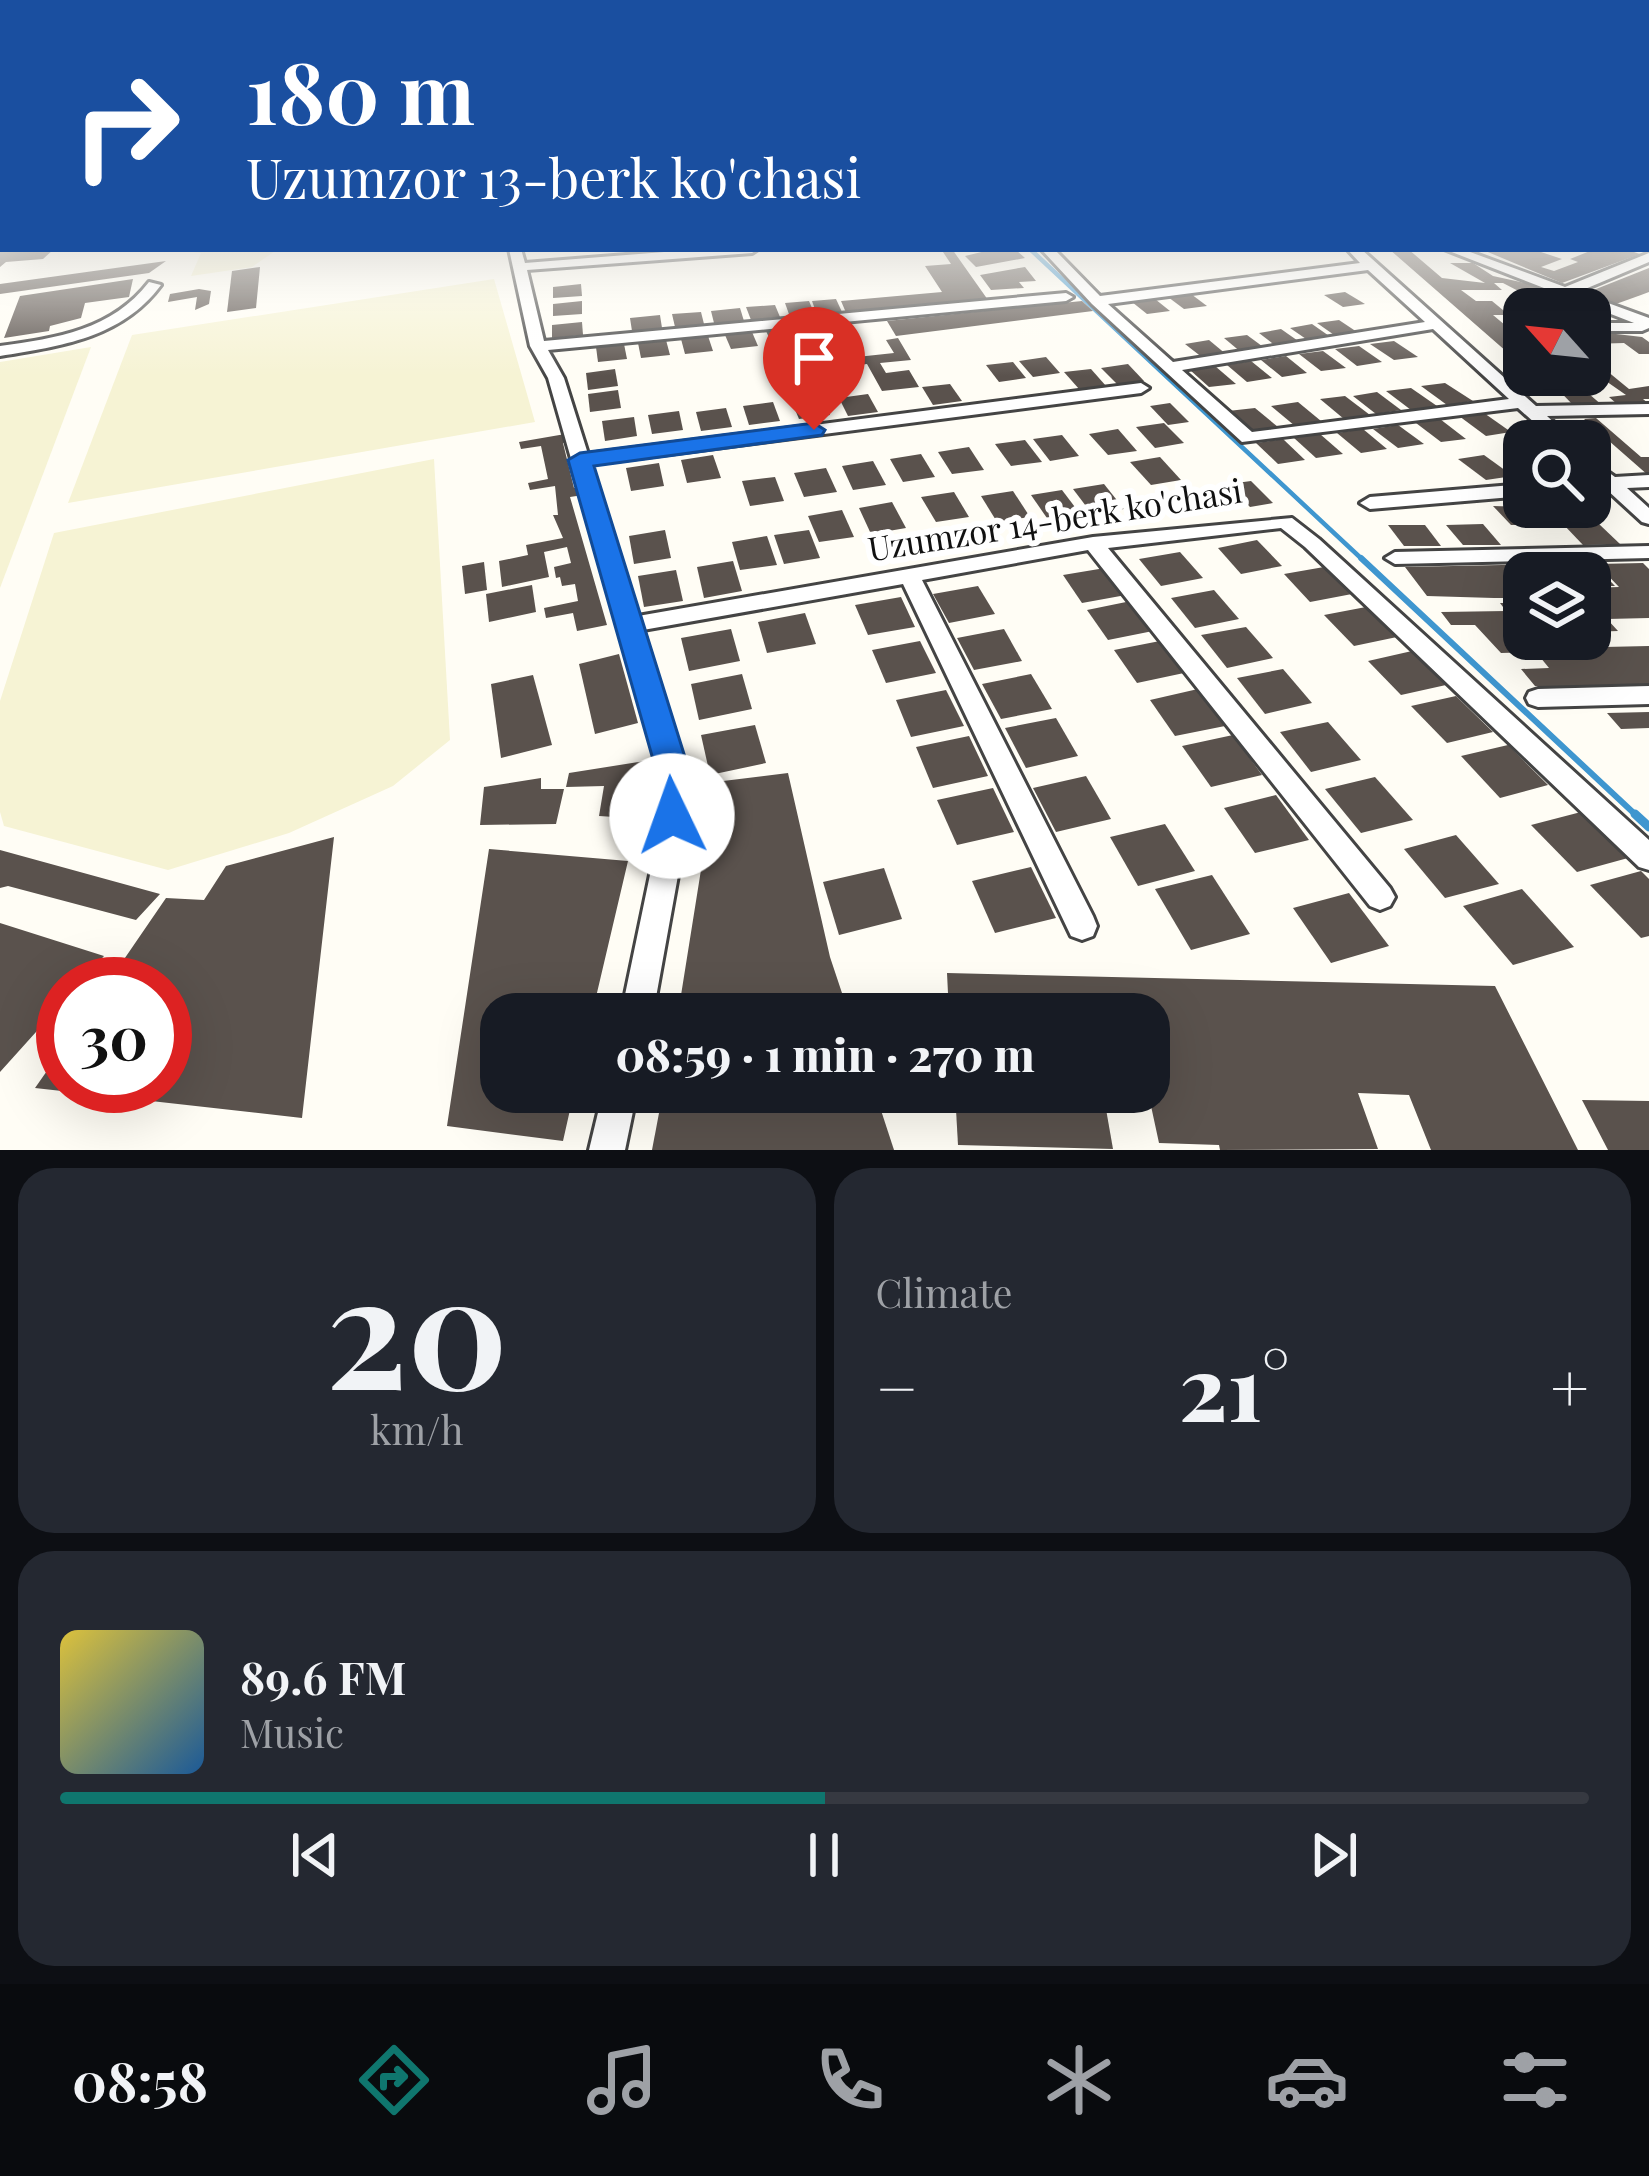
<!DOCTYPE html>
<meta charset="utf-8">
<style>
body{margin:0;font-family:"Playfair Display",serif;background:#242831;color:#f1f3f6;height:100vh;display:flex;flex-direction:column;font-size:45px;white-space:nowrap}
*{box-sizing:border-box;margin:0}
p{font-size:39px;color:#9ea1a6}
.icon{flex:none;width:66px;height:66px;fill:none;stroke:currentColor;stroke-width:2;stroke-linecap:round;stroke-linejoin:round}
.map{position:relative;height:1150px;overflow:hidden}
.panel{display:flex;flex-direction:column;gap:18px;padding:18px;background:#0d0f14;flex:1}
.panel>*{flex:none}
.top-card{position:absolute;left:0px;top:0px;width:1650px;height:252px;box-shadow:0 12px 48px #0002;background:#1a4fa0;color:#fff;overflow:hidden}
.needle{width:78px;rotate:297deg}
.controls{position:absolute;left:1503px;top:288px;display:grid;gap:24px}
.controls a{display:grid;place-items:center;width:108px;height:108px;border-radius:24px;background:#171b24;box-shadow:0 12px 48px #0002;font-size:60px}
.speed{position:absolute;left:36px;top:957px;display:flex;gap:24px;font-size:60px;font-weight:700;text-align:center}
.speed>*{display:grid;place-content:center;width:156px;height:156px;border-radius:50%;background:#171b24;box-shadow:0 12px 48px #0002;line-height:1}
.speed .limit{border:18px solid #d22;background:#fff;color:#111}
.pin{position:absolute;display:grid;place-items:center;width:102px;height:102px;color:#fff;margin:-123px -51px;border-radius:50% 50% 50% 0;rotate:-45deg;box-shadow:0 0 12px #0007}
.pin .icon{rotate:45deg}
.me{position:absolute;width:132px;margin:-66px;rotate:357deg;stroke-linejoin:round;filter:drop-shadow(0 0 9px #0008)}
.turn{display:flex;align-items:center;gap:42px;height:252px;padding:0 48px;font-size:54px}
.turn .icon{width:156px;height:156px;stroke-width:2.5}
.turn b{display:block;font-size:84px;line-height:102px}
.big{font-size:90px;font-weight:800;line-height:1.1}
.panel .card{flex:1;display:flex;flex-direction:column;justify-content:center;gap:18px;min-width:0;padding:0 42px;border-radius:36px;background:#242831}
.panel .dial{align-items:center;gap:0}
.dial b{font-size:156px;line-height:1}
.song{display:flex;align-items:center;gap:36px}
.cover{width:144px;height:144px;border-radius:18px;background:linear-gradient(135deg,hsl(50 70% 55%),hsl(210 70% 35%))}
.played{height:12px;border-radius:6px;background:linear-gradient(90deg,#0f766e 50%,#363941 50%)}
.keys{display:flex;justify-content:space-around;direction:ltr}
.heat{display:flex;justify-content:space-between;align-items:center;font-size:66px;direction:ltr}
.panel .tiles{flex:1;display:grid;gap:18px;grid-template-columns:1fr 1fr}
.card:last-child{grid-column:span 2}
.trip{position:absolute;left:480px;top:993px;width:690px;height:120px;border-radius:36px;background:#171b24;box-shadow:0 12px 48px #0002;font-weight:800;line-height:120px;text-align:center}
.tab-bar{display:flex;height:192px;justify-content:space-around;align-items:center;background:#090b0e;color:#9ea1a6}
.tab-bar .icon{width:84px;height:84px}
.tab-bar .selected{color:#0f766e}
.tab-bar b{font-size:54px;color:#f1f3f6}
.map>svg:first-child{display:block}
.farmland{fill:#f6f3d4}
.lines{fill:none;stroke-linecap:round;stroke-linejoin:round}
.stream-far2{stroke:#3f96cf;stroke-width:4.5}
.stream-far1{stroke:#3f96cf;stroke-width:6}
.stream{stroke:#3f96cf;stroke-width:9}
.building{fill:#5a524d}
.minor-casing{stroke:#444;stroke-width:6}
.minor{fill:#fff;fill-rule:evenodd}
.route{fill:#1a73e8;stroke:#114b97;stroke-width:3}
.labels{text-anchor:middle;stroke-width:12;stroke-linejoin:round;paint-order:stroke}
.street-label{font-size:33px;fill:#111;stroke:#fff}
</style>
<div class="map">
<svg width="1649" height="1150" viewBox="0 0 1649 1150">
<rect width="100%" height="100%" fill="#fffdf5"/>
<g class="farmland">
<path d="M196,249H278L252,267L191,276L201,253L192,252Z"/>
<path d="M494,279L535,422L68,503L132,335Z"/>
<path d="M91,347L0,588V362Z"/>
<path d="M434,459L450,740L393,786L289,833L168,870L4,826L0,812V701L54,533Z"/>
</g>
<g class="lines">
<path class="stream-far2" d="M1030,249L1364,561"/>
<path class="stream-far1" d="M1361,558L1638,817"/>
<path class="stream" d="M1635,814L1649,827"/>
</g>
<g class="building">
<path d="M0,249H54L43,259L6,262L0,267Z"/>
<path d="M941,249H952L988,300L847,315L841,301L942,292L925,266L951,264Z"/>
<path d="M994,249H1015L1025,258L976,267L965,256Z"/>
<path d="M1389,249H1408L1442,278L1485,283L1450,263H1473L1493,276L1525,283L1573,303L1543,304L1503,283H1494L1502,290H1461L1476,301H1492L1509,315H1493L1524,341V358L1507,352Z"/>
<path d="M1532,249L1562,259L1541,267L1554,271L1578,262L1570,259L1590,251L1625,249L1640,254L1562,283L1483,250Z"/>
<path d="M166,261L149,273L0,294V284Z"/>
<path d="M260,267L256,308L227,312L232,271Z"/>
<path d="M1025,267L1036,281L1019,282L1024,288L991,290L980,275Z"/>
<path d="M1649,268V292L1641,295L1616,304L1586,293Z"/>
<path d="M133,279L129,297L85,303L81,318L50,326L49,331L4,338L20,296Z"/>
<path d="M581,284L582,296L553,298V287Z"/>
<path d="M199,289L211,291L209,304L195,310L197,297L168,302L170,294Z"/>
<path d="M1345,292L1365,304L1343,307L1324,295Z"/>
<path d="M1191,294L1207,306L1184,309L1168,297Z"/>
<path d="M836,299L842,312L817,315L812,301Z"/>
<path d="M1155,299L1170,311L1147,314L1132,302Z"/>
<path d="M582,301V314L553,316V304Z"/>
<path d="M809,301L815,315L790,317L785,303Z"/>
<path d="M1082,301L1093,311L896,336L887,321Z"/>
<path d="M775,305L780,317L751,320L746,307Z"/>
<path d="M740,308L744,321L714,323L711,311Z"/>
<path d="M701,312L704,324L675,327L672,314Z"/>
<path d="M660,315L662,328L632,331L630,318Z"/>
<path d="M1339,320L1360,334L1337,337L1317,323Z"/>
<path d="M582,322L583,335L552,338V325Z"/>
<path d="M1312,324L1332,338L1309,341L1290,328Z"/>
<path d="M793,328L800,343L773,346L766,331Z"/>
<path d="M1281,329L1301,343L1277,347L1259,333Z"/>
<path d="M1590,331L1642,337L1649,342V354H1639L1624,343L1590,344Z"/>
<path d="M752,332L758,346L731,349L725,335Z"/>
<path d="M1247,335L1266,349L1242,353L1224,338Z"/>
<path d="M708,336L713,351L685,354L681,339Z"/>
<path d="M898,338L911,360L880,363L886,373L909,370L919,387L882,391L867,364L824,369L820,361L894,353L886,340Z"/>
<path d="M666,340L670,355L641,358L638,343Z"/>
<path d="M1209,340L1227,355L1203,358L1185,344Z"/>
<path d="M1394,341L1418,357L1394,360L1370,344Z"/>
<path d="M624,344L627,359L598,362L596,347Z"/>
<path d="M1359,346L1382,362L1357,366L1335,349Z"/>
<path d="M1323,351L1346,368L1321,371L1299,354Z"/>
<path d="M1286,356L1307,373L1282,377L1261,360Z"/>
<path d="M1046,357L1060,373L1033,377L1019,361Z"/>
<path d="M1590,357L1629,389L1649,386V399H1643L1649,404H1617L1609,397L1626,395L1590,370Z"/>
<path d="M1251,361L1272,378L1247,382L1227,365Z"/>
<path d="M1013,362L1026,378L999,382L986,365Z"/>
<path d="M1128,364L1144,381L1117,384L1101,368Z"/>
<path d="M1215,366L1236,384L1209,387L1190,370Z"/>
<path d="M615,369L618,386L588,390L586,373Z"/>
<path d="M1091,369L1106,386L1079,389L1064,372Z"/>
<path d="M1544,375H1567L1603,406H1574Z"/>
<path d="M1445,383L1473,401L1447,405L1421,386Z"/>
<path d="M950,384L962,401L933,405L922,387Z"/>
<path d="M1411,388L1437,406L1411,410L1386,391Z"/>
<path d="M618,390L621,408L590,412L588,394Z"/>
<path d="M1377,392L1401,410L1376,414L1353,396Z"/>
<path d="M868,394L878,412L848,416L839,398Z"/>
<path d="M1345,396L1370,415L1344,419L1320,399Z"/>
<path d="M821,397L830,415L799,419L791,400Z"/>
<path d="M773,402L780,421L749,425L743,406Z"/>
<path d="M1298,402L1321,421L1295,426L1271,406Z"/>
<path d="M1170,403L1189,422L1168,425L1150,406Z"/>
<path d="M726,408L732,427L701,431L696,412Z"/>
<path d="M1255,408L1278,427L1250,432L1228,411Z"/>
<path d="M679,411L683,430L652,434L648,415Z"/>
<path d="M1484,413L1511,432L1486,436L1459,416Z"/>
<path d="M634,417L637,436L605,441L602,421Z"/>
<path d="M1596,418L1641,457H1649V476L1584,419Z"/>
<path d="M1440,419L1466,439L1441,442L1416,423Z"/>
<path d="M1164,423L1184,443L1155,448L1136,427Z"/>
<path d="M1398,425L1424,444L1398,448L1373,429Z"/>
<path d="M1118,429L1137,451L1108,455L1089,434Z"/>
<path d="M1363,429L1387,449L1361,453L1337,433Z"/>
<path d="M571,433L573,441L563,443L574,488L581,486L583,495L570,497L607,625L577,631L573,613L546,618L544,608L578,601L575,584L562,586L560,577L556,578L554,567L571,563L567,547L544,552L549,577L502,587L499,561L528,555L526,545L563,538L553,515H558L555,486L530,490L528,483L548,479L541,446L521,449L519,442Z"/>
<path d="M1320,434L1343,454L1316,458L1294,438Z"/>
<path d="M1062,435L1079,456L1050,461L1033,439Z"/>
<path d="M1283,439L1305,460L1278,464L1256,443Z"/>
<path d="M1025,440L1042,462L1011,466L995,444Z"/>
<path d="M969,447L984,470L952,474L938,452Z"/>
<path d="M921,454L935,477L903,482L890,459Z"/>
<path d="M713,455L721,478L687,483L681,460Z"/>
<path d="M1484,455L1513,476L1486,480L1458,459Z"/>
<path d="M1160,457L1181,480L1151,485L1130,462Z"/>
<path d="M873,461L886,485L853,490L842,466Z"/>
<path d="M659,463L664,486L631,491L626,468Z"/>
<path d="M826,468L837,492L804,497L794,473Z"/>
<path d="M775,477L784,501L750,506L742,481Z"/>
<path d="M1251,481L1273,503L1250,507L1229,484Z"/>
<path d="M1104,484L1124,509L1092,514L1073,489Z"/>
<path d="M1062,490L1081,515L1049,521L1031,495Z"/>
<path d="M1013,491L1030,517L997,522L981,496Z"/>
<path d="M954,492L969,517L936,522L921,497Z"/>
<path d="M892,502L906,528L871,534L859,508Z"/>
<path d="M1493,506L1530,507L1547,525H1511Z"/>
<path d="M842,510L854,537L819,542L808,516Z"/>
<path d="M1483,524L1501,545H1463L1446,525Z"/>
<path d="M1563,524H1599L1620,544L1583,545Z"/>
<path d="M1388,525H1425L1441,546H1404Z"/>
<path d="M665,530L671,558L634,564L629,536Z"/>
<path d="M809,530L820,558L784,564L774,535Z"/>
<path d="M767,536L777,565L740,570L732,542Z"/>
<path d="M1257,540L1282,566L1241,574L1218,548Z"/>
<path d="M1180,552L1203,578L1161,586L1139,559Z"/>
<path d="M733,561L742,591L704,598L697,567Z"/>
<path d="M484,562L487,590L465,594L462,566Z"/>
<path d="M1593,563L1615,586H1600L1590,573H1524V598H1494L1427,596L1405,567Z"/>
<path d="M1643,563L1649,569V618L1607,619L1618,631L1590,632V620H1594L1590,588L1619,587L1597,564Z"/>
<path d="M1324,567L1352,594L1310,602L1284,574Z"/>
<path d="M1105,568L1126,595L1082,603L1063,575Z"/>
<path d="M676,570L683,601L644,607L638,576Z"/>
<path d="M532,585L536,612L489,622L486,594Z"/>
<path d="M978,586L995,614L949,623L933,594Z"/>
<path d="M1214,590L1239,619L1195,628L1171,598Z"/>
<path d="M901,597L915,627L868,635L855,605Z"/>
<path d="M1131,601L1153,631L1108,640L1087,610Z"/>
<path d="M1500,603H1524V639H1552L1559,648L1649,646V688L1535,686L1521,669L1549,668L1536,652L1501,653L1475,625H1451L1441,612L1506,611Z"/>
<path d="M1366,607L1397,637L1354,646L1324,615Z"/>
<path d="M805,613L816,644L767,653L758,622Z"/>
<path d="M1246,627L1273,658L1227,668L1201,635Z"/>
<path d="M731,629L740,661L689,671L681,638Z"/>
<path d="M1004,629L1022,661L974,670L957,638Z"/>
<path d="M920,641L936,673L886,683L872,650Z"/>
<path d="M1160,641L1184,673L1137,683L1114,650Z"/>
<path d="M1412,651L1446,685L1401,695L1368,661Z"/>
<path d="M619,654L638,723L595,734L579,664Z"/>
<path d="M1283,669L1312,703L1265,714L1237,678Z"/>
<path d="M742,674L752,709L699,720L691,684Z"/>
<path d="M1031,674L1052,709L1001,719L982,684Z"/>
<path d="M533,675L552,745L501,758L491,684Z"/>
<path d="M1198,689L1225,726L1175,736L1150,700Z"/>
<path d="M946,690L964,726L911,737L896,700Z"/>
<path d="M1456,696L1493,732L1447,743L1411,706Z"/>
<path d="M1649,712V728L1621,729L1607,713Z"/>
<path d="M1056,718L1078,756L1026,768L1005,728Z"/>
<path d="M1328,722L1361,760L1311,772L1280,732Z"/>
<path d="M755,725L766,763L710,775L701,735Z"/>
<path d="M1233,735L1262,775L1211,787L1182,746Z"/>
<path d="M969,736L988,776L933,788L916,747Z"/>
<path d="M1508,745L1548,785L1500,798L1461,756Z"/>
<path d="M651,760L646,819L599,816L604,786L566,787L569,773Z"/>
<path d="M788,773L830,957L849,1014H678L715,782Z"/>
<path d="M1086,776L1111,819L1056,832L1033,788Z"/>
<path d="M1375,777L1413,820L1361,833L1325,789Z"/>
<path d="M541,778V789H564L556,824L480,825L484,787Z"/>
<path d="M993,788L1014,832L957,845L937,800Z"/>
<path d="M1276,795L1309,840L1255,853L1224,808Z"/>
<path d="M1581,812L1628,858L1577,872L1531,825Z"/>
<path d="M1165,824L1195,871L1138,886L1110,837Z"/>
<path d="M1456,835L1499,884L1445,898L1404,849Z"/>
<path d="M334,837L302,1118L35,1088L63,1048V1086H165V984H150L155,976L116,971L166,898L204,900L226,866Z"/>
<path d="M489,849L628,861L592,1014H501V1092H574L563,1141L447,1126Z"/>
<path d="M0,850L160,894L136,920L8,886L0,888Z"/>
<path d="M1031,867L1056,918L995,933L972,881Z"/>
<path d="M884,868L902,919L839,935L823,882Z"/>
<path d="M1641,871L1649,879V936L1641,938L1590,885Z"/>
<path d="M1212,875L1250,934L1191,950L1155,889Z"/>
<path d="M1522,889L1574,947L1513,965L1463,906Z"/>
<path d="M1349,893L1389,946L1331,963L1293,908Z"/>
<path d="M0,923L104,956L79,984H63V1002L0,1072Z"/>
<path d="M947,973L1495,986L1578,1150H1431L1409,1095L1358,1093L1378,1149L1220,1150L1219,1145L1159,1143L1148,1092L1149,1014H949Z"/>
<path d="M663,1092H875L894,1150H652Z"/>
<path d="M955,1092H1103L1113,1149L958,1145Z"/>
<path d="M1582,1100L1649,1101V1150H1608Z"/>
</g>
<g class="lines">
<g class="minor-casing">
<g id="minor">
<path d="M509,249H521L525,263L702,249H758L752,253L527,270L544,341L1066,293L1073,297L1066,301L548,350L564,378L588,454L1141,383L1149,388L1141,393L591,464L638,616L1093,537L1292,518L1319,539L1649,840V870L1639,867L1305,547L1281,528L1108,548L1390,888L1395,897L1390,906L1380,910L1370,906L1088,550L922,580L1093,916L1097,926L1093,936L1082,940L1071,936L903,584L643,630L686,770L679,870L653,1014H621L651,870L660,770L548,378L530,346Z"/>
<path d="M1041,249H1054L1100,296L1360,263L1347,249H1361L1536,406L1649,404V414L1547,416L1574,441H1555L1518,408L1242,442L1092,304ZM1368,270L1425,322L1173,362L1108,304ZM1433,329L1509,399L1252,432L1182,370Z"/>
<path d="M1444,249H1462L1565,287L1649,253V262L1578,292L1649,318V328L1642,331H1590V323H1634Z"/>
<path d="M149,282L161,285C122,338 61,346 0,356V346C57,338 112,330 149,282Z"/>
<path d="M1590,459L1615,477L1649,475V487L1627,488L1649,508V524L1642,522L1606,489L1590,490V478H1595L1590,474Z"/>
<path d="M1524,484V496L1370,509L1360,503L1370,497Z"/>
<path d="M1649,546V558L1395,564L1385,558L1395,552Z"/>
<path d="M1649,686V704L1538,707L1529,704L1526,698L1529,692L1538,689Z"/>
<path d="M603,1092H637L625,1150H589Z"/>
</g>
</g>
<use href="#minor" class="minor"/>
</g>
<linearGradient id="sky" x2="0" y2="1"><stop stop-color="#95c6ee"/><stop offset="0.57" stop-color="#fffefa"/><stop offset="1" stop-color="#fffefa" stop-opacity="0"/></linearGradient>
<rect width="1649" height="376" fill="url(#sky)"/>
<path class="route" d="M814,423L825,430L822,435L594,466L689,770L690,816L684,827L672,831L660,827L654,816L656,770L568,460L580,453Z"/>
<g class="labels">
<g class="street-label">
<text transform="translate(1055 520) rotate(-9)" y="12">Uzumzor 14-berk ko'chasi</text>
</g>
</g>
</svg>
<div class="controls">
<a><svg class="needle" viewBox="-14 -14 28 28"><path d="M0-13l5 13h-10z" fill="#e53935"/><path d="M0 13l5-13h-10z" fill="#9ea1a6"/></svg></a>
<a><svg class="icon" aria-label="search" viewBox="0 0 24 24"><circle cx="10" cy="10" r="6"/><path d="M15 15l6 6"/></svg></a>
<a><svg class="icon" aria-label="layers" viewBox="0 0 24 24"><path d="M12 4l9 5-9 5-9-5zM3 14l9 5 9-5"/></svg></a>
</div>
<div class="speed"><div class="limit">30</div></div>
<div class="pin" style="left:814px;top:430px;background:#d93025"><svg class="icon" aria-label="arrive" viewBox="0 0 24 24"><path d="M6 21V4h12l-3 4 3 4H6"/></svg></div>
<svg class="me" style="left:672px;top:816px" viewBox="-20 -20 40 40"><circle r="19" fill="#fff"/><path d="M0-13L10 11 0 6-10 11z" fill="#1a73e8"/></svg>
<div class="trip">08:59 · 1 min · 270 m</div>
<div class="top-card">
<div class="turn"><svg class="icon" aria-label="right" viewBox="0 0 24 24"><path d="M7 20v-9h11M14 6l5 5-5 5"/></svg><div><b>180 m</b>Uzumzor 13-berk ko'chasi</div></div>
</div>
</div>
<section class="panel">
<div class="tiles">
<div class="card dial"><b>20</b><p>km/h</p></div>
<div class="card"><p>Climate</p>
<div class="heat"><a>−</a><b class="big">21°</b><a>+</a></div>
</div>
<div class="card">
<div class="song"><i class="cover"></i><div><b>89.6 FM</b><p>Music</p></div></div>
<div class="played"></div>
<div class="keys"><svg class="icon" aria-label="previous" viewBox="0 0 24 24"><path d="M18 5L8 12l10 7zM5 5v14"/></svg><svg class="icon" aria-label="pause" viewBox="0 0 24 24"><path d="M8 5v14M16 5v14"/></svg><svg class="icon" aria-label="next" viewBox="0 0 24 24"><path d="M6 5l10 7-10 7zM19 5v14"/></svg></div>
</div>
</div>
</section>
<nav class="tab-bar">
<b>08:58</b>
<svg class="icon selected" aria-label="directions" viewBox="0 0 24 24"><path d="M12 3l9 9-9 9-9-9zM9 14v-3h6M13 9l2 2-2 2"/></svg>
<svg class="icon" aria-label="music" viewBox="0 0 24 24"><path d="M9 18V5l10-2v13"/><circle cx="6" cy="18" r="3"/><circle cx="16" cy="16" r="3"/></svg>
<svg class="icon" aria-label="phone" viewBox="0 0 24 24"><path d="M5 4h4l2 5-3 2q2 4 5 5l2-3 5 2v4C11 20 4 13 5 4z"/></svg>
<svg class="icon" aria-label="climate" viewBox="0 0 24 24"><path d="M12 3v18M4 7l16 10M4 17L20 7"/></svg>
<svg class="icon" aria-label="car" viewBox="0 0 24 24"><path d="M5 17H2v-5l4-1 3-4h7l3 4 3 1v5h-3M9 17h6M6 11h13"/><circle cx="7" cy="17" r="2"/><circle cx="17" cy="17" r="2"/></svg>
<svg class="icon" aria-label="filters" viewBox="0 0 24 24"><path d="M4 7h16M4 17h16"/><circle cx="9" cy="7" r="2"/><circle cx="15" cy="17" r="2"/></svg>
</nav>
